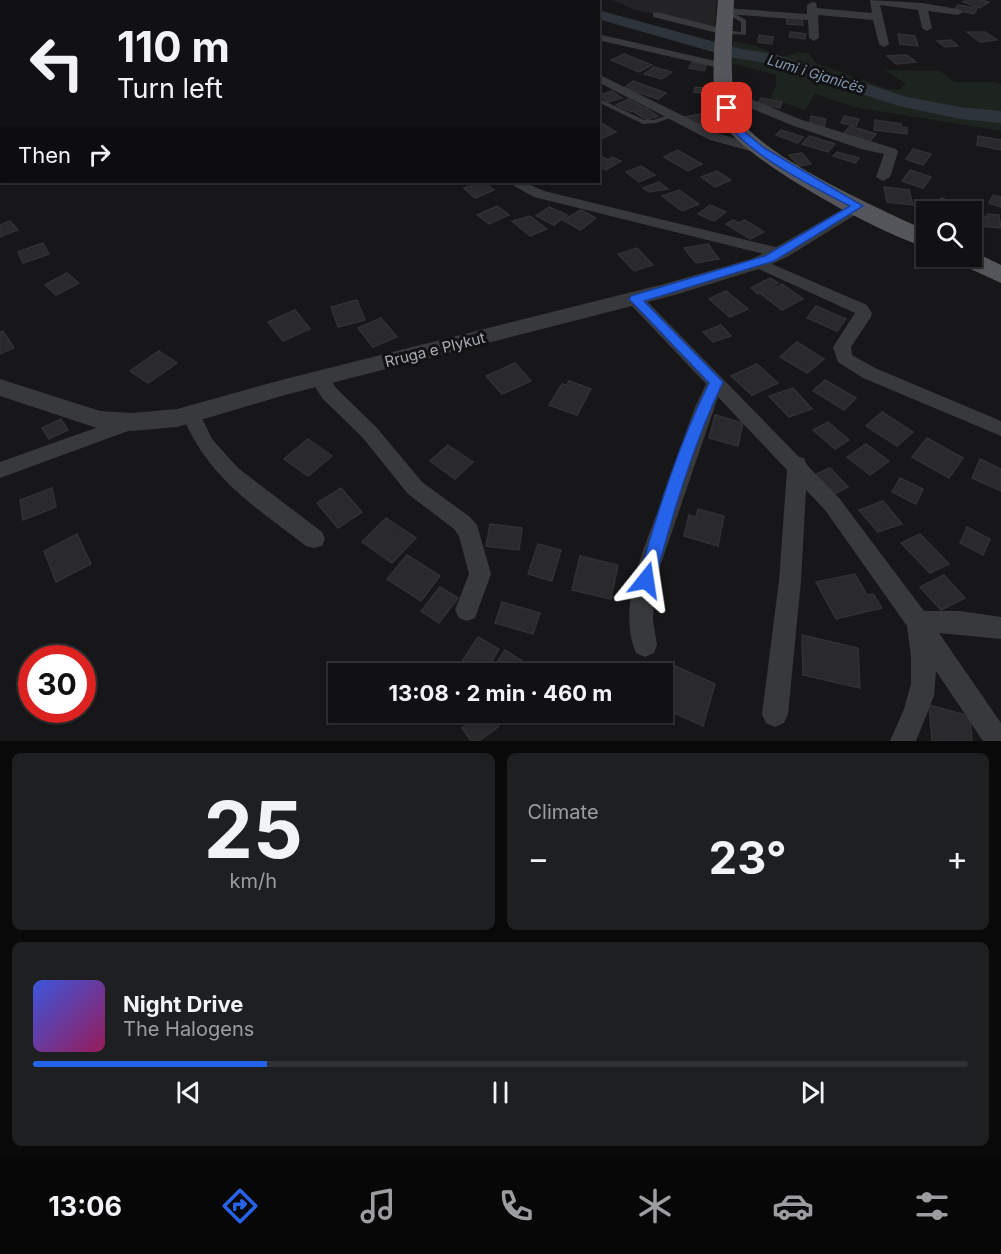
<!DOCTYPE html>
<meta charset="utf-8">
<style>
body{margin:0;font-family:Inter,sans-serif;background:#1e1f21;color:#f1f3f6;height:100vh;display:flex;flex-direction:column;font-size:22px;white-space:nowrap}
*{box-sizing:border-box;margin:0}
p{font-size:20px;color:#9c9da0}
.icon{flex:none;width:33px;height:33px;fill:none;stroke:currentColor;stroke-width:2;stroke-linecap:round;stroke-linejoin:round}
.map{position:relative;height:741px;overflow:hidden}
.drawer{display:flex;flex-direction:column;gap:12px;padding:12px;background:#09090a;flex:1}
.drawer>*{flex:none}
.banner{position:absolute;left:0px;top:0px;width:600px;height:183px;box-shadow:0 2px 4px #0004,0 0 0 2px #303133;background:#111113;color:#f1f3f6;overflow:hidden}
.buttons{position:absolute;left:916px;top:201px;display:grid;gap:12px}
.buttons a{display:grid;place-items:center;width:66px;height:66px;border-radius:0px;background:#111113;box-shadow:0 2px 4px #0004,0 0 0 2px #303133;font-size:30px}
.speed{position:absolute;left:18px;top:645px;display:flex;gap:12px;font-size:30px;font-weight:700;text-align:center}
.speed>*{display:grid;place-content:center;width:78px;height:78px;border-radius:50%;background:#111113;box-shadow:0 2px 4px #0004,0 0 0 2px #303133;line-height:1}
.speed .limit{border:9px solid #d22;background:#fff;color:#111}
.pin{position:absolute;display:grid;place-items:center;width:51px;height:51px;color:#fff;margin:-26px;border-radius:12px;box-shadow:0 3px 9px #0006}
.me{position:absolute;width:66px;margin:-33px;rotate:15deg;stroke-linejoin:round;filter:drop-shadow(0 0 4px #0008)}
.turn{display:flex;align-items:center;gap:21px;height:126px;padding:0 18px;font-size:27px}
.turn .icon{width:78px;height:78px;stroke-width:2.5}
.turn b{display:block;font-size:42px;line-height:51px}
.then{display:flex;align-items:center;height:57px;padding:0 18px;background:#0003;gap:12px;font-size:22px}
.big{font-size:45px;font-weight:700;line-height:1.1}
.drawer .widget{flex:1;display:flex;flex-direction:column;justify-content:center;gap:9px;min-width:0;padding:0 21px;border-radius:9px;background:#1e1f21}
.drawer .dial{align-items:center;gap:0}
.dial b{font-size:78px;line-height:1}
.song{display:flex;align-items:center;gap:18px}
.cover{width:72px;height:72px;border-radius:9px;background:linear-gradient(135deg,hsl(230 70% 55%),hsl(330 70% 35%))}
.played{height:6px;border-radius:3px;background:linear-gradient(90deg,#2563eb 25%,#303133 25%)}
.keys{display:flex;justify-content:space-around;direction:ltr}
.heat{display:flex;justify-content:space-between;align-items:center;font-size:33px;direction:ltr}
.drawer .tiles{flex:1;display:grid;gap:12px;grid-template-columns:1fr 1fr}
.widget:last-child{grid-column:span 2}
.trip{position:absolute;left:328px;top:663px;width:345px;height:60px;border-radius:0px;background:#111113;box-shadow:0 2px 4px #0004,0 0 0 2px #303133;font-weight:700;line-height:60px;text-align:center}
.tab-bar{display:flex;height:96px;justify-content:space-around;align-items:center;background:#070708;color:#9c9da0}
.tab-bar .icon{width:42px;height:42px}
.tab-bar .on{color:#2563eb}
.tab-bar b{font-size:27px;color:#f1f3f6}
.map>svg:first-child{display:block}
.built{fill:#232326}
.green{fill:#1d231f}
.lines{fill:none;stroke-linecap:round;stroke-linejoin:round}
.river{fill:#2e343b;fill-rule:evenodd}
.building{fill:#2a2a2d;stroke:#313134;stroke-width:1.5}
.service{fill:#38393d;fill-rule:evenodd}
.minor{fill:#38393d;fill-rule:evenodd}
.tertiary{fill:#38393d;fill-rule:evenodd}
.primary{fill:#55555c;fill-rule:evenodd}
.route{fill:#2563eb;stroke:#184099;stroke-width:1.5}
.labels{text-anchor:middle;stroke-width:6;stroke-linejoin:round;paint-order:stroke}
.far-water-label{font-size:14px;font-style:italic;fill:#8497af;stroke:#121214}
.street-label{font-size:15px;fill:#aaadb7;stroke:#121214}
</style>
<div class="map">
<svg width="1001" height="741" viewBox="0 0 1001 741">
<rect width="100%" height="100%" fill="#171719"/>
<path class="built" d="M612,0H717L715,26L635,10Z"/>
<path class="green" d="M733,41L756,46L782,57L799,52L808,53L816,63L888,89L898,90L906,84L885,70L940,71L955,82H995L1001,84V131L854,107L815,94L805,110L770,98L776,85V75L730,63Z"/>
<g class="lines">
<g class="river">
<path d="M219,0H233L218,2Z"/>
<path d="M299,0H315L298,2Z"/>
<path d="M571,0H586L587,2H572Z"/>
<path d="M598,10L741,49L774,54L907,97L960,107L1001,111V123L960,119L899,106L765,63L734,58L598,19Z"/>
</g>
</g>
<g class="building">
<path d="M967,0H981L989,2L980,8L963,2Z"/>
<path d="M958,5L977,8L974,14L954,10Z"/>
<path d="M786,16L802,18L803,25L787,24Z"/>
<path d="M791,32L806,34L805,39L789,37Z"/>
<path d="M967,32H985L997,40L980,42Z"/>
<path d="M898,34L915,36L918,46L900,44Z"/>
<path d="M759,35L773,37L772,44L758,42Z"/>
<path d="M951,40L958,46L945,47L937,41Z"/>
<path d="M624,54L652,65L639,72L611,60Z"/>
<path d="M907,55L916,62L896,64L887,56Z"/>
<path d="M692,62L707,64L704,71L689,68Z"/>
<path d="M654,67L672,72L662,79L644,74Z"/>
<path d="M633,81L666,93L658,99L624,88Z"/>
<path d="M695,87L713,89V94L694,92Z"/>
<path d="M612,91L622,98L608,102L599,95Z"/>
<path d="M761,98L782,102L780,108L758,104Z"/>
<path d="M628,99L643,107L631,112L616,105Z"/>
<path d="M646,108L658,116L647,120L634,112Z"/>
<path d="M700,114L716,126L702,130L685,117Z"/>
<path d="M811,116L826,119L824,128L809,125Z"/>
<path d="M844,116L859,119L856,126L841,123Z"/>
<path d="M875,120L901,124V127L907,128V134L874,130Z"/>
<path d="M603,124L616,132L601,139L598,137V126Z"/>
<path d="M850,126L876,134L869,142L843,134Z"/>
<path d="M781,130L803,137L798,143L776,135Z"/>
<path d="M809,136L835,144L828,152L802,144Z"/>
<path d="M978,136L1001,140V150L977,145Z"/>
<path d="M913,149L931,154L923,165L906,159Z"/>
<path d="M677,150L702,164L688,171L664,157Z"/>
<path d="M837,152L859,158L855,163L833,156Z"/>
<path d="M802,153L811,164L799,166L789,155Z"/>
<path d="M598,155L608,160L612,157L621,161L606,170L598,166Z"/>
<path d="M641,166L655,175L639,182L626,172Z"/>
<path d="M910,170L931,177L923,188L902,181Z"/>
<path d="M717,171L731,180L715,187L701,177Z"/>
<path d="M483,182L494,190L475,198L464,188Z"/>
<path d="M659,182L668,189L649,192L643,188Z"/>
<path d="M884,187L909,190L913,205L887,202Z"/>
<path d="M679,190L699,204L682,211L662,196Z"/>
<path d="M993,195L1001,197V207L989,203Z"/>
<path d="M941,198L959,203L955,212L936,207Z"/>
<path d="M710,205L726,212L714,221L698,214Z"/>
<path d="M497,206L509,215L489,224L477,215Z"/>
<path d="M549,207L567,215L554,225L536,216Z"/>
<path d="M581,210L596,218L580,230L563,220Z"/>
<path d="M987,214L999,215L1001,228L981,226L977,215L988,217Z"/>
<path d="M530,216L547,229L530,236L512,221Z"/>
<path d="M733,220L738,223L745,220L764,232L750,239L726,224Z"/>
<path d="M10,221L18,230L0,237V225Z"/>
<path d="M43,243L49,254L23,263L18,252Z"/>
<path d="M708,244L719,259L696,263L684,248Z"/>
<path d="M637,248L653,265L634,271L618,254Z"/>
<path d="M67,273L79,283L56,295L45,285Z"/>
<path d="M770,278L778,283L758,294L751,288Z"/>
<path d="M782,284L803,299L782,310L761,294Z"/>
<path d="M726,291L748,309L730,317L709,299Z"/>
<path d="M357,300L365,320L338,327L331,307Z"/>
<path d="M816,306L846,319L837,331L807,318Z"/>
<path d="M295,310L310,329L283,341L268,322Z"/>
<path d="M381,318L397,337L373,347L358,328Z"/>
<path d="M721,325L731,336L713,342L703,332Z"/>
<path d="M3,331L14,348L0,354V332Z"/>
<path d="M797,342L824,359L807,373L780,357Z"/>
<path d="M159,351L177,363L148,383L130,371Z"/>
<path d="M515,363L531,381L502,394L486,376Z"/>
<path d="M757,364L778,383L752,395L731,376Z"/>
<path d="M825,380L856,398L844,410L813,391Z"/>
<path d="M569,381L591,389L577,415L549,405L562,384L567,385Z"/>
<path d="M793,388L812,409L789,417L769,396Z"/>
<path d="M882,412L913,432L897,446L866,426Z"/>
<path d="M715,415L743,423L738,446L709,438Z"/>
<path d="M61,419L68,430L49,439L42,428Z"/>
<path d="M828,422L849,440L835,449L813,430Z"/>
<path d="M927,438L963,458L949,478L912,457Z"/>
<path d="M308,439L332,456L308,476L284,459Z"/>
<path d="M866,444L889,461L870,475L847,457Z"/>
<path d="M448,445L473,462L455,479L430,461Z"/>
<path d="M980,459L1001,469V491L972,478Z"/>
<path d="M830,468L848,487L832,495L814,475Z"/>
<path d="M900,478L923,489L916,504L892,492Z"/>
<path d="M52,488L56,507L23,520L20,500Z"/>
<path d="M341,488L362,512L338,528L317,503Z"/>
<path d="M883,501L902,524L878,532L859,510Z"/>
<path d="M698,509L724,516L718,546L684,536L689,515L696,517Z"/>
<path d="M386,518L416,538L392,563L362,542Z"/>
<path d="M490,524L522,528L519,550L486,546Z"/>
<path d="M967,527L990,539L983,555L960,543Z"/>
<path d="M77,534L91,564L56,582L44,551Z"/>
<path d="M920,534L949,564L930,573L901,543Z"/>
<path d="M538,544L561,550L552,581L528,574Z"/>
<path d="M407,555L440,576L421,601L387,579Z"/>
<path d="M580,556L618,565L611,599L572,590Z"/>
<path d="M855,574L867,595L873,594L882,608L836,619L816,582Z"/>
<path d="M944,575L965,598L941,610L920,587Z"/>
<path d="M440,587L458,598L439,623L421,611Z"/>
<path d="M502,602L540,613L533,634L495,623Z"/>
<path d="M802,635L858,648L860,688L803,675Z"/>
<path d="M478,637L499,649L484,674H472L459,666Z"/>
<path d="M505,650L536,670L533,674H489Z"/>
<path d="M675,666L715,684L703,726L663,708Z"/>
<path d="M929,705L970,716L972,741H932Z"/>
<path d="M483,712H489L499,726L479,741H471L462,728Z"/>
</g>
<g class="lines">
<g class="service">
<path d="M724,10H728L746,20V35L723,33L722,32L725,30L741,32V22L724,12Z"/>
<path d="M598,98L644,120H653L675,113L678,115L656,123L643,124L598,102Z"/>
</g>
<g class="minor">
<path d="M870,0L922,3L958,9L963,12L958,15L928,11L932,28L927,31L922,28L918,10L880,5L889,44L884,47L879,44L873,20L818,15L819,38L814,41L809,38L808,20L726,14L721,11L726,8L807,14V5L812,2L816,3L817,8L872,13Z"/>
<path d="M657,12L729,30L730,32L725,35L653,17V13Z"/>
<path d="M598,34L724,63L730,66L724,69L598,40Z"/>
<path d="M598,74L720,134L766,147L768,150L761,154L710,140L598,82Z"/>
<path d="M726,93L748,98L802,120L896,149L898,152L890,177L883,181L876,177L884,154L861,149L794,126L740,104L722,100V94Z"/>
<path d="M507,182H524L544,191L780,248L788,253L780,258L534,197Z"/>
<path d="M758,258L867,305L872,313L871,317L851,347L852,355L875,368L1001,421V436L863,378L838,362L833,347L855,313L752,266L750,263L752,260Z"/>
<path d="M635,294L641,295L799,457L804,458L807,465L839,498L924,611H960L1001,617V639L939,633L1001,723V741H983L936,671L934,696L916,741H890L904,709L911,684V657L907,626L825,510L806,490L801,581L788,714L784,723L775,727L766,723L762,714L779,581L787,470L718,397L661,564L654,596L653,620L657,645L654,653L645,657L636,653C616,605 645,548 661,502C672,471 683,439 695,407L706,384L629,303L627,299L629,295Z"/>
<path d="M319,371L325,373L336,388L377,428L422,482L470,517L477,525L491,574L475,618L467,621L459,618L455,610L469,574L459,536L454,529L408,494L363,438L322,398L310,378L313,373Z"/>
<path d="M191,408L198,410L212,439L238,468L322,532L325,539L322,546L314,548L306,546C253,505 209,479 182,415L184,410Z"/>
<path d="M132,415L139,417L142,422L139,427L0,478V462Z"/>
</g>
<path class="tertiary" d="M857,201L863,202L866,206L863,210L787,257L765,267L675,295L285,395L177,427L132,431L100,429L0,396V379L100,411L132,413L177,409L285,379L664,284L751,259L773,249Z"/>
<g class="primary">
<path d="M718,0H734C733,28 727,94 740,118C760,156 886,212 927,231V247C885,237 736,157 720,118C708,91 716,30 718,0Z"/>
<path d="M972,251L1001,265V283L953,261L950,256H972Z"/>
</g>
</g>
<path class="route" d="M724,106H730L741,129L764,148L863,206L774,261L644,301L723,382C693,444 673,513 655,580L653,585L646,588L640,585L638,580C657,514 678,445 709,383L629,299L631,296L765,256L850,206C823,192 716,140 724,106Z"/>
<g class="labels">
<g class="far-water-label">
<text transform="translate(816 74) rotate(17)" y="5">Lumi i Gjanicës</text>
</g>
<g class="street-label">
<text transform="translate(435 350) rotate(-14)" y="5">Rruga e Plykut</text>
</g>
</g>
</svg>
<div class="buttons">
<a><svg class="icon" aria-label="search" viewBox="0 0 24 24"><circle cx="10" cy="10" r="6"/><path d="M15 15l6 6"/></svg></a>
</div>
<div class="speed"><div class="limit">30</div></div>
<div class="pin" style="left:727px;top:108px;background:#d93025"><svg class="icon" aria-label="arrive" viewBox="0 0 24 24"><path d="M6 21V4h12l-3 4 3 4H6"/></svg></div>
<svg class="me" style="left:646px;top:580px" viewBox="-20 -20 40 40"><path d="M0-17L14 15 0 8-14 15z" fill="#2563eb" stroke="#fff" stroke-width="4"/></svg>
<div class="trip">13:08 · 2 min · 460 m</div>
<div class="banner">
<div class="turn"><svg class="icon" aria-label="left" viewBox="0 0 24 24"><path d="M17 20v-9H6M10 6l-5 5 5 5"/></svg><div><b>110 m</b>Turn left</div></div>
<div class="then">Then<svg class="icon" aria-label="right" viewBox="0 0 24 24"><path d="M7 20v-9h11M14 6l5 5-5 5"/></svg></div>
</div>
</div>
<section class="drawer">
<div class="tiles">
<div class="widget dial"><b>25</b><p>km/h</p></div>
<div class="widget"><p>Climate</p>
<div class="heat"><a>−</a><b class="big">23°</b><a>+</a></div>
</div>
<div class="widget">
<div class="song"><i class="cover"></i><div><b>Night Drive</b><p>The Halogens</p></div></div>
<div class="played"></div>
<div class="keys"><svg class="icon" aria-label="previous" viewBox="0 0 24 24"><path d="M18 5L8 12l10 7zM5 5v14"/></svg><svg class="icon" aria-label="pause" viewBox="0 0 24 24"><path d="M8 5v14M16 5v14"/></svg><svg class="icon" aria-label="next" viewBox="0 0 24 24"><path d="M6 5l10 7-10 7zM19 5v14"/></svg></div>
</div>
</div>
</section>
<nav class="tab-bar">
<b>13:06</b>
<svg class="icon on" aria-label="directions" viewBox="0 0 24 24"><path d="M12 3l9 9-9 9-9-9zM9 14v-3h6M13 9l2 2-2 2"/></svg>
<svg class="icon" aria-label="music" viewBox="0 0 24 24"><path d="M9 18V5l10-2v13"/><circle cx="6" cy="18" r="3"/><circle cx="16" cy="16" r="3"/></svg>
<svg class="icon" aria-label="phone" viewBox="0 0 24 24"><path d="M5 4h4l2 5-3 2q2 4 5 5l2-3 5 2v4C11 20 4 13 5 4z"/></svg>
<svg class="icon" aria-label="climate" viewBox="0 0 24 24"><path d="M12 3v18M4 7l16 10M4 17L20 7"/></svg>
<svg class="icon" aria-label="car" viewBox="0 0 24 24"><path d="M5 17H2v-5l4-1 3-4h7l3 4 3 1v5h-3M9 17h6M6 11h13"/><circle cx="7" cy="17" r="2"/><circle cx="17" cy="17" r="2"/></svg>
<svg class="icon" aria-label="filters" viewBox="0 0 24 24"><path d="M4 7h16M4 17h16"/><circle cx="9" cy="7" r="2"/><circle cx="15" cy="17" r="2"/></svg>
</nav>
